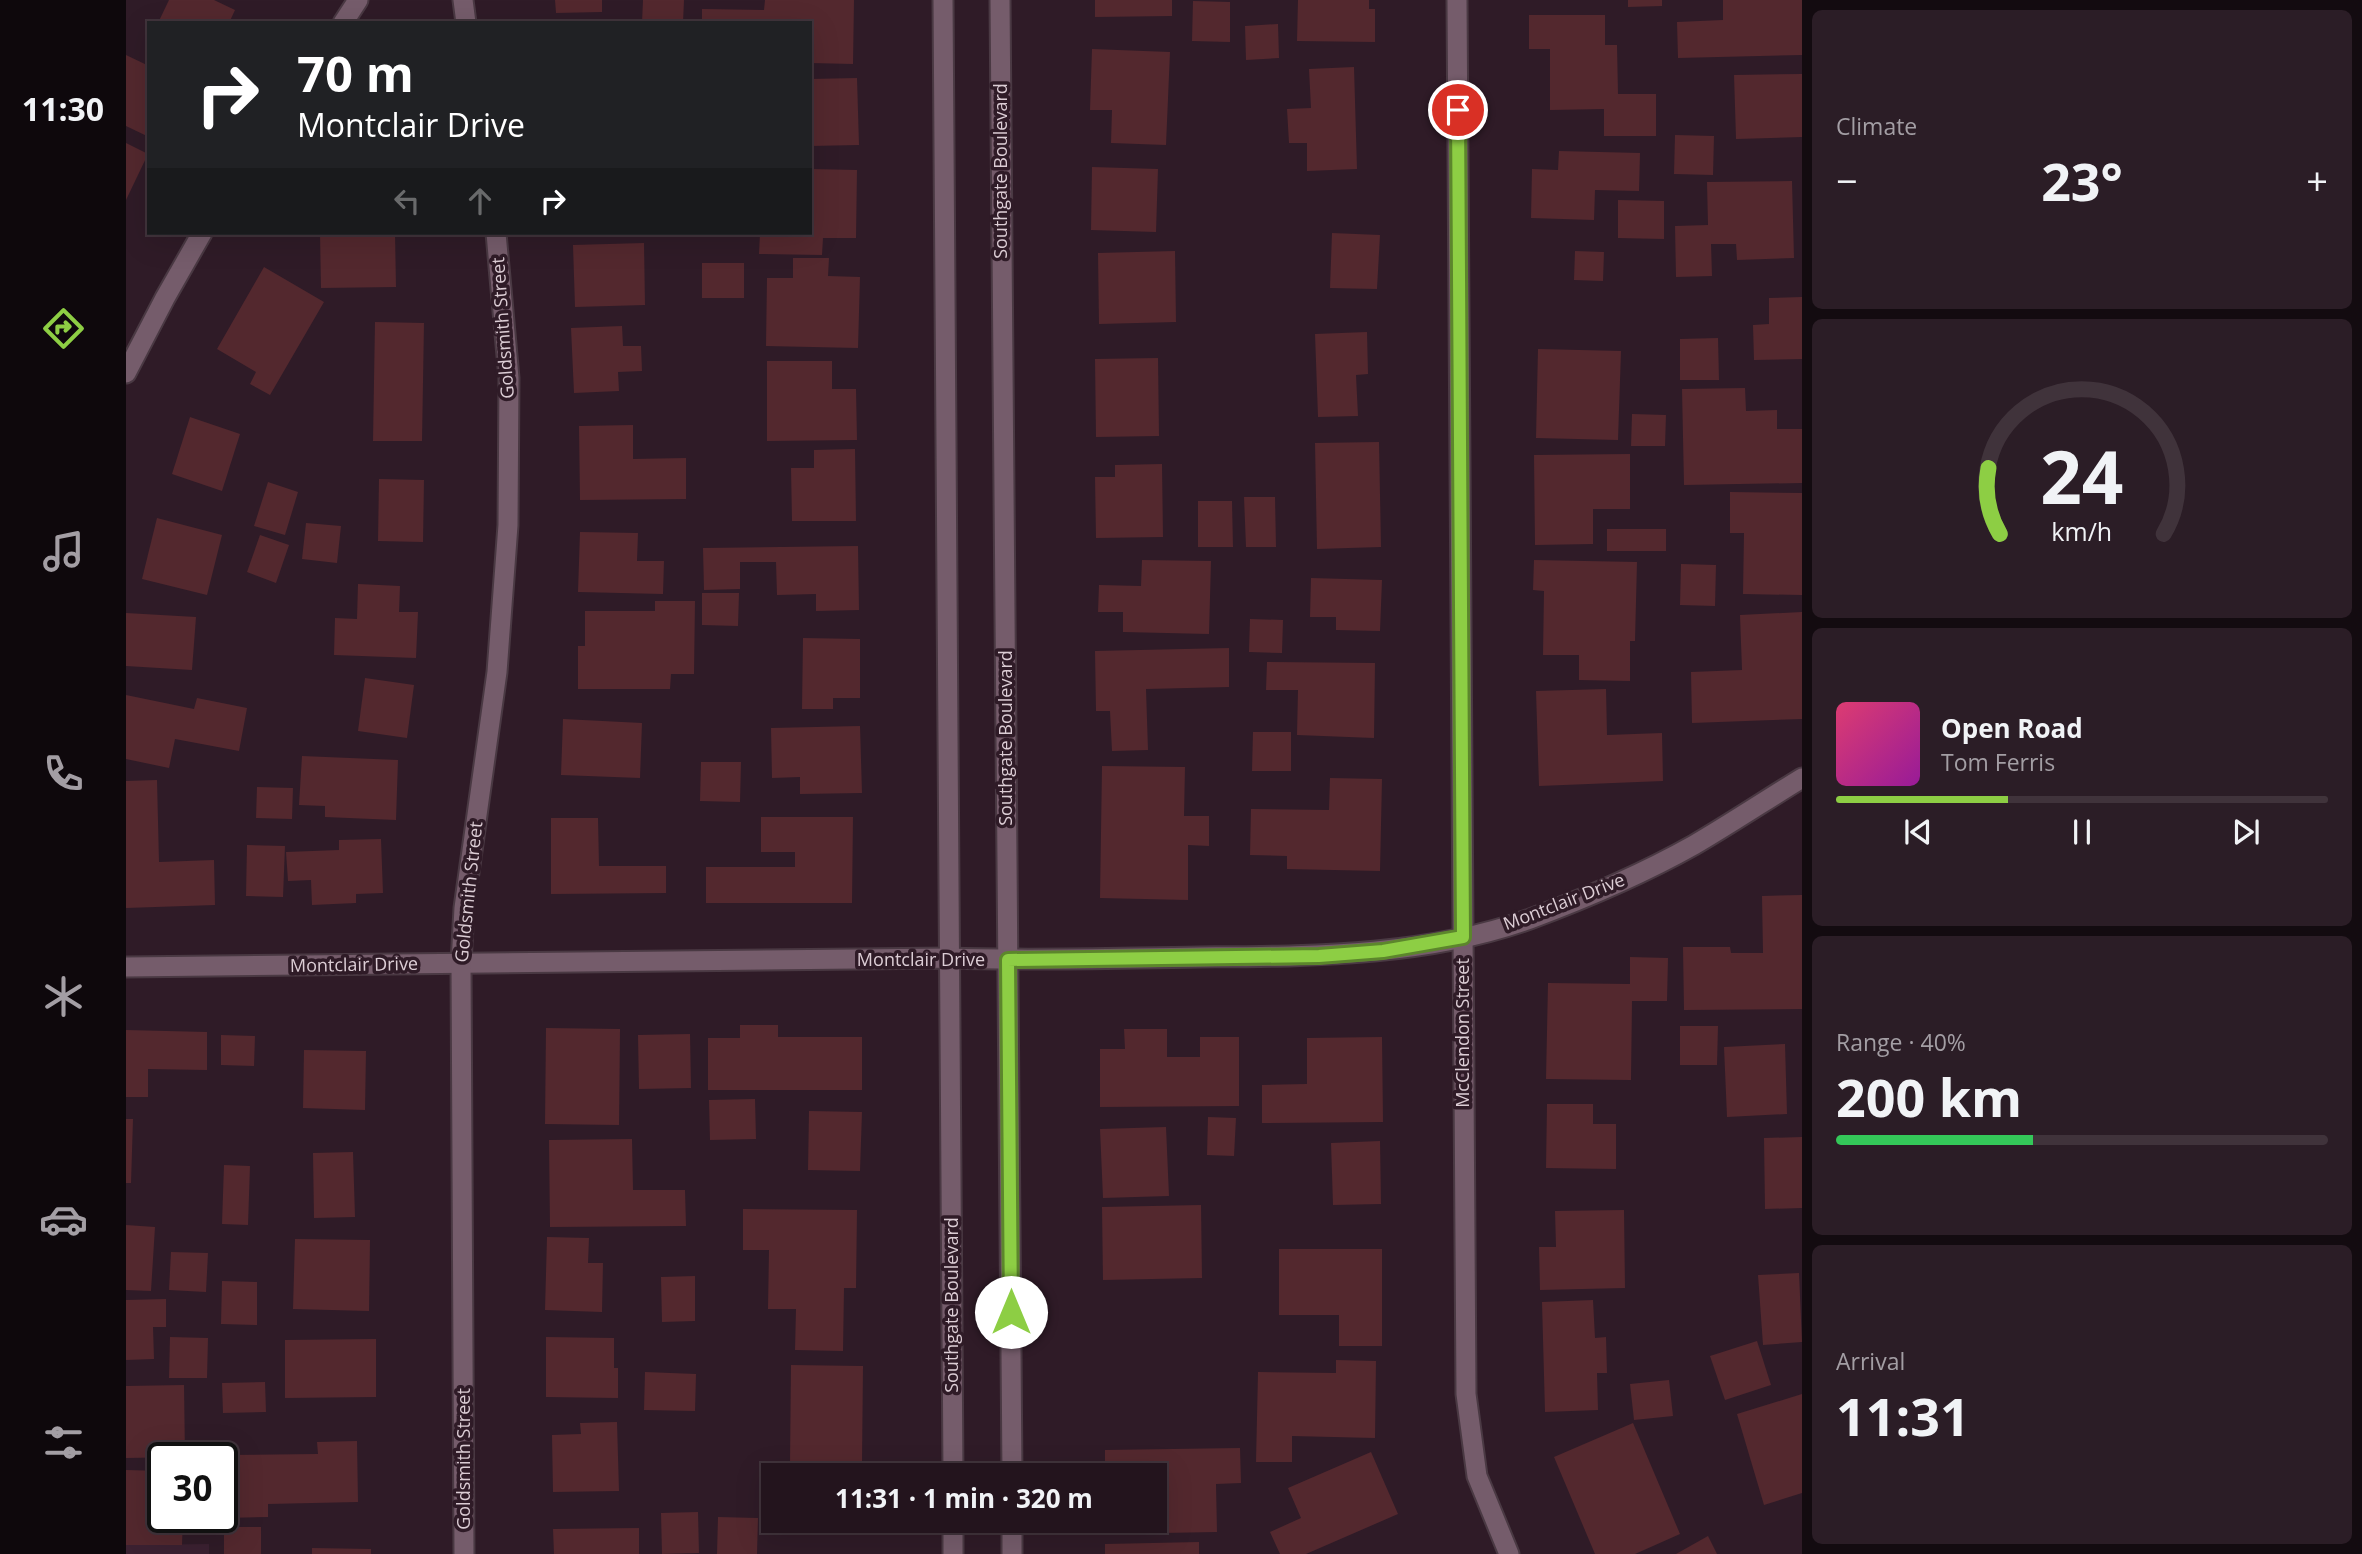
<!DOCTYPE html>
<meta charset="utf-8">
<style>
body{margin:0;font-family:"Open Sans",sans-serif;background:#2b1d26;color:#f1f3f6;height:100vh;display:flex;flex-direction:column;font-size:26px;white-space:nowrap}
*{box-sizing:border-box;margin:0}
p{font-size:23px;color:#a39ea4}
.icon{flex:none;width:38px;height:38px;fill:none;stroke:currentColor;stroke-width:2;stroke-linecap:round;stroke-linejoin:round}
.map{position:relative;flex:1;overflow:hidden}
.drawer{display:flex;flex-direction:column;gap:10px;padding:10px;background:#130b10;width:560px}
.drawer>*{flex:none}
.banner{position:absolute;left:21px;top:21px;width:665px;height:214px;border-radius:0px;box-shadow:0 7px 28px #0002,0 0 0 2px #40333b;background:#202124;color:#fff;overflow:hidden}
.speed{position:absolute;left:21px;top:1442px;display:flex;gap:14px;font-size:35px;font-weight:700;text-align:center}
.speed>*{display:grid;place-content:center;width:91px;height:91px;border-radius:50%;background:#23141d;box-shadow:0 7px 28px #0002,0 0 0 2px #40333b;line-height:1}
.speed .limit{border:4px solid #111;border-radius:10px;background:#fff;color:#111}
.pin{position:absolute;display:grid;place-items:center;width:60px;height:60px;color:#fff;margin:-30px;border:4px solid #fff;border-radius:50%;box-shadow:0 2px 7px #0007}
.me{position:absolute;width:77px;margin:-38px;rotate:0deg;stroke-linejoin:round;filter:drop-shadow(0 0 5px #0008)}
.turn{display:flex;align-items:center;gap:24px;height:147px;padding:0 35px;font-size:32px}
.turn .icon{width:91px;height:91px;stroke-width:2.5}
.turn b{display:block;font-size:49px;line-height:60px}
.lanes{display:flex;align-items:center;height:66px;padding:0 35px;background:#0003;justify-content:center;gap:35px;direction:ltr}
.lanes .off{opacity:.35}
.big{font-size:52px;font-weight:700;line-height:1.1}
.drawer .widget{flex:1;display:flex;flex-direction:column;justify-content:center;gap:10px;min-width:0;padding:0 24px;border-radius:10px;background:#2b1d26}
.drawer .dial{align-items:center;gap:0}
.dial svg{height:182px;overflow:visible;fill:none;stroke:#40333b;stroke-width:7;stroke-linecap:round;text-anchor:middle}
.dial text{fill:#f1f3f6;stroke:none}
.song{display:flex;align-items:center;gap:21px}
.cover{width:84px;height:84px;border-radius:10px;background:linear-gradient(135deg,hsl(340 70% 55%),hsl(300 70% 35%))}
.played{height:7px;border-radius:4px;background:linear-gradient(90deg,#8dce44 35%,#40333b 35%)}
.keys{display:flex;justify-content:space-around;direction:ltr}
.heat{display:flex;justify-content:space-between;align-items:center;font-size:38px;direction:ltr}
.charge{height:10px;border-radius:5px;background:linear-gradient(90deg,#34c759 40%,#40333b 0)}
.trip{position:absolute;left:635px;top:1463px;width:406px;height:70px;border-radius:0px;background:#23141d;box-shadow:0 7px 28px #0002,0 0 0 2px #40333b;font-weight:700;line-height:70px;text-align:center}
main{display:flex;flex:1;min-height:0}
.menu{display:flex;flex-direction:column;width:126px;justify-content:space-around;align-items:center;background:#0e080c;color:#a39ea4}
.menu .icon{width:49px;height:49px}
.menu .selected{color:#8dce44}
.menu b{font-size:32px;color:#f1f3f6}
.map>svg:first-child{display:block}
.built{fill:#3b2131}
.building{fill:#53282e}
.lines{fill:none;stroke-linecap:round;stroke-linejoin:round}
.minor-casing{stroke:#4a3943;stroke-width:23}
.minor{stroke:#755c6b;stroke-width:19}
.route-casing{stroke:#5c862c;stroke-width:18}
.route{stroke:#8dce44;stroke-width:12}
.labels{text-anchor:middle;stroke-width:7;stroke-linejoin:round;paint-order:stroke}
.street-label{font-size:18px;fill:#dccdd5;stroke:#2f1b27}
</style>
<main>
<nav class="menu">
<b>11:30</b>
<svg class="icon selected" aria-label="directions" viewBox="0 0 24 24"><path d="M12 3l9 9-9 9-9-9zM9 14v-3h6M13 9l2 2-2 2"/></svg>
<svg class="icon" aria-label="music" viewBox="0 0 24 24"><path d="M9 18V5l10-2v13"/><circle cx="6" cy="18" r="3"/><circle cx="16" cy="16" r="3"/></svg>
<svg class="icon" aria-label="phone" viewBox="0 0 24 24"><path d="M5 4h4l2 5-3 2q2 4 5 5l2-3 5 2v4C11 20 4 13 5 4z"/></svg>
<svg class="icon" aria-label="climate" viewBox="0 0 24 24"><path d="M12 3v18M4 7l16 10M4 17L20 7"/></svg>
<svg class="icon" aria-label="car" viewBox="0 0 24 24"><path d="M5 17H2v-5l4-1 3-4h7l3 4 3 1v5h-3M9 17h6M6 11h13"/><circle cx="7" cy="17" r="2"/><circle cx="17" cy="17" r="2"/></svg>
<svg class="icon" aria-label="filters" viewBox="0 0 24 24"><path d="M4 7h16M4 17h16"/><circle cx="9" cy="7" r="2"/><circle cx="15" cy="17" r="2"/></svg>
</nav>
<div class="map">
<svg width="1676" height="1554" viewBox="0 0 1676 1554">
<rect width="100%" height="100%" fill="#2f1b27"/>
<path class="built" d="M83,1544V1554H0V1545Z"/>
<g class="building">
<path d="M43,0H88L109,10L103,23H32Z"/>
<path d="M429,0H476V12L430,13Z"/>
<path d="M517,0H558L557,23H516Z"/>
<path d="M639,0H728L727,64L684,63V23H576V9L638,10Z"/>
<path d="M969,0H1046V16L969,17Z"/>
<path d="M1172,0H1243V9H1249V42L1171,41Z"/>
<path d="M1502,0H1536V6L1502,7Z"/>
<path d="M1597,0H1676V55L1552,58L1551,22L1597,20Z"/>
<path d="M1067,1L1104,2V42L1066,41Z"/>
<path d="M1403,15H1479V45H1491L1492,94H1530V136H1478V109L1424,110V49H1403Z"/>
<path d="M1152,24L1153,58L1120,60L1119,26Z"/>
<path d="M966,49L1044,52L1040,145L985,143L986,110H964Z"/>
<path d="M0,55L23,66V137L0,126Z"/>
<path d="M1228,67L1231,169L1181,171V143H1163L1161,109L1185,108L1183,69Z"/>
<path d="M1676,74V137L1610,139L1608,75Z"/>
<path d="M731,78L733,145L684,146V79Z"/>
<path d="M1549,135L1588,136L1587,175L1548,174Z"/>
<path d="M0,143L22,154L0,200Z"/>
<path d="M1433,151L1514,153L1513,191L1469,190L1468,220L1405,218L1406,169L1432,170Z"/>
<path d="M966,167L1032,169L1030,232L965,230Z"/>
<path d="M684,169L731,170L730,238H697L696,255L633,254L634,233H684Z"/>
<path d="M1666,181L1668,258L1611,260L1610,244H1585L1586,276L1550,277L1549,226L1582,225L1581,182Z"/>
<path d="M1492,200L1538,201V239L1492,238Z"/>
<path d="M194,233H269L270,287L195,288Z"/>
<path d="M1206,233L1254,235L1251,289L1204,288Z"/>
<path d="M518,243L519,305L449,307L447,245Z"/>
<path d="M1049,251L1050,322L973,324L972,253Z"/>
<path d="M1449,251L1478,252L1477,281L1448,280Z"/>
<path d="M667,258H703L702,276L734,277L732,348L640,346L641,278H667Z"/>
<rect x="576" y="263" width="42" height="35"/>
<path d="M138,267L198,302L144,395L124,384L130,372L91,349Z"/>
<path d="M1676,297V359L1628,360L1627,325L1643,324V298Z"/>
<path d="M249,322L298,323L296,441H247Z"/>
<path d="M496,326L497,346H515L516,371L492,372L493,391L448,393L445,328Z"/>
<path d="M1241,332L1242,374L1230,375L1232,416L1192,417L1189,334Z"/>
<path d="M1592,338L1593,380H1554V339Z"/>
<path d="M1412,349L1495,351L1492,440L1410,438Z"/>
<path d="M1032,358L1033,436L970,437L969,359Z"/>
<path d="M641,361H706V389H730L731,440L641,441Z"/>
<path d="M1619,388L1620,411L1651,410V429H1676V483L1558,485L1556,389Z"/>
<path d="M1506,414L1540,415L1539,446H1505Z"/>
<path d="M64,417L114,434L96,491L46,474Z"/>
<path d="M507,425V459L560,458V499L454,500L453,426Z"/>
<path d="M1253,442L1255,547L1191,549L1189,443Z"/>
<path d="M729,449L730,521H666L665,468H688V450Z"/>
<path d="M1504,454V509H1467V544L1409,545L1408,455Z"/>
<path d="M1036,464L1037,537L970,538L969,477H989V465Z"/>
<path d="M253,479L298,480L297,542L252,541Z"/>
<path d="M142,482L172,492L159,535L128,526Z"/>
<path d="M1604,492L1676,493V595L1617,594L1618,533H1604Z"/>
<path d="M1118,497H1149L1150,547H1120Z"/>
<path d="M1072,501H1106L1107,547H1072Z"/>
<path d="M31,518L96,535L81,595L16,579Z"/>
<path d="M180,523L215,526L211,563L176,559Z"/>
<rect x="1481" y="529" width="59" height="22"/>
<path d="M454,532L512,533L511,561H538L537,594L452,592Z"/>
<path d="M134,535L163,545L150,583L121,572Z"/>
<path d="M732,546L733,610L690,611V594L651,595L650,562H614V589L578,590L577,548Z"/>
<path d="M1016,560L1085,561L1083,634L997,632V612H972L973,585L1015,586Z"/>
<path d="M1408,560L1511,562L1509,641H1504V681L1453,680V655H1417L1418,591L1407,590Z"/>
<path d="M1555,564L1590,565L1589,606L1554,605Z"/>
<path d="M1185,578L1256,580L1254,631L1210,630V617H1184Z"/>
<path d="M232,584L274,586L273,612H292L290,658L208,655L209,618L231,619Z"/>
<path d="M576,593H613L612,626L576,625Z"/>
<path d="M529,601H569L568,674H545L544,689H452V646H459V611H529Z"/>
<path d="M1676,612V719L1566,723L1565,672L1616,670L1614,615Z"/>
<path d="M0,613L70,617L66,670L0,666Z"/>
<path d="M1124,619L1157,620L1156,653L1123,652Z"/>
<path d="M677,638L734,639V698H707V709H676Z"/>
<path d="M1103,648V687L1020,689L1022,750L986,751L984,711H970L969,651Z"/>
<path d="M1141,662L1249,663L1248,738L1171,735L1172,690H1140Z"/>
<path d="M239,678L288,685L281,738L232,731Z"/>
<path d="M1480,689L1481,735L1536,733L1537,781L1413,786L1410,691Z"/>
<path d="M0,695L68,709L71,698L121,708L113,751L49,739L43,768L0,759Z"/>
<path d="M437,719L516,723L514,778L435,775Z"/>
<path d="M734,726L736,793L674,794V777L646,778L645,728Z"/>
<path d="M1127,732H1165V771H1126Z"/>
<path d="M176,756L272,760L270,820L199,817V806L173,805Z"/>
<path d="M575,762H615L614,802L574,801Z"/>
<path d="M976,766L1059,767L1058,816H1083V846L1062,845V900L974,898Z"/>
<path d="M1204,778L1256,779L1254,871L1161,869V856L1124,855L1125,809L1203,810Z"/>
<path d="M31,780L33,862L88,860L89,905L0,908V781Z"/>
<path d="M131,787L167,788L166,819L130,818Z"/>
<path d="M635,817H727L726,903H580V867H669V852H635Z"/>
<path d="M425,818H472L473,866H540V893L425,894Z"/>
<path d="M255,839L257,893L230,894V903L186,905L185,880L162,881L160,852L213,850V840Z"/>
<path d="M121,845L159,846L157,897L120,896Z"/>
<path d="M1676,895V1009L1558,1010L1557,947H1604L1605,953H1637L1636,896Z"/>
<path d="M1504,957L1542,958L1541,1001H1506L1505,1080L1420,1079L1422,983L1504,984Z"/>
<path d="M614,1025H652V1037H736V1090H582V1038H614Z"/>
<path d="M1554,1026H1592L1591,1065H1554Z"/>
<path d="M420,1028L494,1029L493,1125L419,1124Z"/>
<path d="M998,1029H1041V1057H1074V1037H1113V1106L974,1107V1049H999Z"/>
<path d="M0,1030L81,1032V1070L22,1069V1097H0Z"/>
<path d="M564,1034L565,1088L513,1089L512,1035Z"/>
<path d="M95,1035L129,1036L128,1066L95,1065Z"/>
<path d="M1256,1037L1257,1122L1136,1123V1085L1181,1084V1038Z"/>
<path d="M1659,1044L1661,1114L1601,1117L1598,1047Z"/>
<path d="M178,1050L240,1051L239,1110L177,1108Z"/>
<path d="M629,1099L630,1139L584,1140L583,1100Z"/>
<path d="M1421,1104H1467V1124H1490V1169L1420,1168Z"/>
<path d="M683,1111L736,1112L734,1171L682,1170Z"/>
<path d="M1082,1117L1110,1118L1108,1156L1081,1155Z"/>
<path d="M0,1119H7L5,1183H0Z"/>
<path d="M1040,1127L1043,1196L977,1198L974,1129Z"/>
<path d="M1676,1137V1208L1639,1209L1638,1138Z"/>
<path d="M506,1139L507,1190H559L560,1226L424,1227L423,1140Z"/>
<path d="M1254,1141L1255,1204L1207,1205L1205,1143Z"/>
<path d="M227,1152L229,1217L188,1218L187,1153Z"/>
<path d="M98,1165L124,1166L122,1225L96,1224Z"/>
<path d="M1075,1205L1076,1278L977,1280L976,1207Z"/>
<path d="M617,1209L731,1210L730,1288H718L717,1351L669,1350L670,1309H642L643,1250H617Z"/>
<path d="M1498,1210L1499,1288L1414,1290L1413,1247H1430L1429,1211Z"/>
<path d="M0,1225L29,1227L25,1291L0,1290Z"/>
<path d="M421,1237L463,1238L462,1263H477L476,1312L419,1310Z"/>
<path d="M169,1239L244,1240L243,1311L167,1309Z"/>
<path d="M1153,1249H1256V1346H1213V1315H1153Z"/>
<path d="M45,1252L82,1253L80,1292L43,1290Z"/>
<path d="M1673,1273L1676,1342L1637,1345L1632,1275Z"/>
<path d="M569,1276V1321L536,1322L535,1277Z"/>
<path d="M96,1281L131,1282V1325L95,1324Z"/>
<path d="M40,1299V1327H27L28,1359L0,1360V1300Z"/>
<path d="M1467,1300L1469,1338L1480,1337L1481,1373H1471L1472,1410L1419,1412L1416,1302Z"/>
<path d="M44,1337L82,1338L81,1378H43Z"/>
<path d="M420,1337L488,1338V1368H492V1398L420,1397Z"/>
<path d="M250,1339V1397L159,1398V1340Z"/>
<path d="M1631,1341L1645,1385L1599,1400L1584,1356Z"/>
<path d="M1210,1360L1250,1361L1249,1438L1166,1436V1462H1130L1132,1372L1210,1373Z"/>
<path d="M665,1365L737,1366L736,1463H664Z"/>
<path d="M519,1372L570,1374L569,1411L518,1410Z"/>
<path d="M1543,1380L1547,1416L1508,1420L1504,1384Z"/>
<path d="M139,1382L140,1412L97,1413L96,1383Z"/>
<path d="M58,1385L59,1457L0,1458V1386Z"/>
<path d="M1676,1394V1493L1638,1505L1611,1414Z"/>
<path d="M491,1422L493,1491L427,1492L426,1435L455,1434L454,1423Z"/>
<path d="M1507,1423L1554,1534L1509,1554H1469L1428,1457Z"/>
<path d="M231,1441L232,1502L142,1504V1517L98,1518L97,1455L192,1454L191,1442Z"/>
<path d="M1114,1448L1115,1483L1090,1484L1091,1532L980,1534V1521H1029V1475H979V1450Z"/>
<path d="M1245,1452L1272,1514L1180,1554H1154L1144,1532L1175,1518L1162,1488Z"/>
<path d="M0,1470L37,1471V1517H57L56,1545H0Z"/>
<path d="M572,1512L573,1553L536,1554L535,1513Z"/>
<path d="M592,1517L632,1518L631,1554H591Z"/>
<rect x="98" y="1527" width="37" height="27"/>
<path d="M513,1528V1554H428L427,1529Z"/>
<path d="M1582,1536L1591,1554H1550Z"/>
<path d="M1073,1542V1554H979V1544Z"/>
<path d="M186,1548L245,1549V1554H186Z"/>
</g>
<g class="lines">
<g class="minor-casing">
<g id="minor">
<path d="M337,0L340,23"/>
<path d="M817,0L827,1475"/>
<path d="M874,0L886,1475"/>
<path d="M1331,0L1340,1394L1351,1476L1383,1554"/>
<path d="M217,23L232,0"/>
<path d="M0,373L39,298L76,233"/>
<path d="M0,967L824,958C907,961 990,958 1073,957C1183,956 1298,957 1404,919C1455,900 1520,872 1568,845C1604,824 1640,800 1676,778"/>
<path d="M827,1521V1554"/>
<path d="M886,1521V1554"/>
<path d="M338,1554L335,964L338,908L371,672L382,525L383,378L370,233"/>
</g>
</g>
<use href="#minor" class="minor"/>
</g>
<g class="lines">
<g class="route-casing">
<path id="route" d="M885,1312L882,960L1193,956L1257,951L1337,937L1332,110"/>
</g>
<use href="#route" class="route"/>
</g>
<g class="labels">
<g class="street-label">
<text transform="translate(875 171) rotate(-90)" y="6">Southgate Boulevard</text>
<text transform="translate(377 328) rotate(-94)" y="6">Goldsmith Street</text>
<text transform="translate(880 738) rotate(-90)" y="6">Southgate Boulevard</text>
<text transform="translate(343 892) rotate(-84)" y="6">Goldsmith Street</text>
<text transform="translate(1438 902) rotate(-21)" y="6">Montclair Drive</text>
<text x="795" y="966">Montclair Drive</text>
<text transform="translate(228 965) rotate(-1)" y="6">Montclair Drive</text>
<text transform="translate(1337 1033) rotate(-90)" y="6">McClendon Street</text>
<text transform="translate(826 1305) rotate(-90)" y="6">Southgate Boulevard</text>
<text transform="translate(338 1459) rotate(-90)" y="6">Goldsmith Street</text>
</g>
</g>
</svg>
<div class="speed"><div class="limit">30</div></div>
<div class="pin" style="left:1332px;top:110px;background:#d93025"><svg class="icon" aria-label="arrive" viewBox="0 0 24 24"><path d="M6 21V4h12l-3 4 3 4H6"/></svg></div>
<svg class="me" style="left:885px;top:1312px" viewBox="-20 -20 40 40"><circle r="19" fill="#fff"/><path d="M0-13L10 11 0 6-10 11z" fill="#8dce44"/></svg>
<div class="trip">11:31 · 1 min · 320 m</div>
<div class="banner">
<div class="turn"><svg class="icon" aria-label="right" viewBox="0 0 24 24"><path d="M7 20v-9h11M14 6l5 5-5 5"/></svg><div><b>70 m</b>Montclair Drive</div></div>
<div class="lanes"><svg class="icon off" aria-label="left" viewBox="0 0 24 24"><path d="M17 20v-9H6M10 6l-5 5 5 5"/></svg><svg class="icon off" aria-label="ahead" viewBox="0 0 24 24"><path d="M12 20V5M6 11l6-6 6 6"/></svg><svg class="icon" aria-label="right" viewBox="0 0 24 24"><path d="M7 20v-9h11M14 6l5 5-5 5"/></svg></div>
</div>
</div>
<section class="drawer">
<div class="widget"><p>Climate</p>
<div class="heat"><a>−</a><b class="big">23°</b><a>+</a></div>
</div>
<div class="widget dial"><svg viewBox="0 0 100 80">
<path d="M14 69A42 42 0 1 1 86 69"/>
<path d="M14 69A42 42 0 0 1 9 40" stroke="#8dce44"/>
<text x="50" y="56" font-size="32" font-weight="700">24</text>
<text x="50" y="72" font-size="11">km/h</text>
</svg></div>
<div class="widget">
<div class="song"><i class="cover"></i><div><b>Open Road</b><p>Tom Ferris</p></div></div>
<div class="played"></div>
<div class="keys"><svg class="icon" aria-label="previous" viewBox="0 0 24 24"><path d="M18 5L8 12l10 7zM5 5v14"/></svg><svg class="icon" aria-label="pause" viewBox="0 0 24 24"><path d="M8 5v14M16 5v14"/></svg><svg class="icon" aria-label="next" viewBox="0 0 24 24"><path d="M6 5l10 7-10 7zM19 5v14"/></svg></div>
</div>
<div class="widget"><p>Range · 40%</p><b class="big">200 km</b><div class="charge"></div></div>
<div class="widget"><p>Arrival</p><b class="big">11:31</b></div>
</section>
</main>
